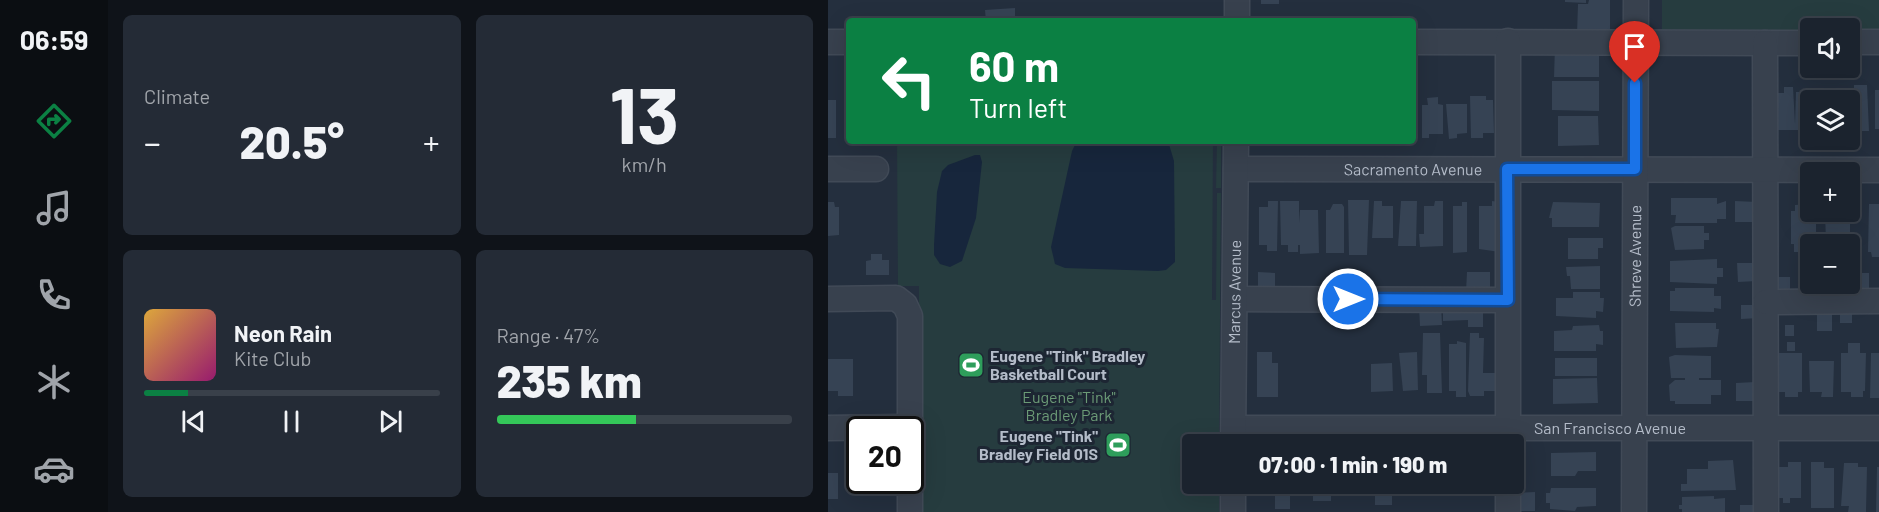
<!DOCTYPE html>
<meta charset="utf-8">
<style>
body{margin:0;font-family:Barlow,sans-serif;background:#242b36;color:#f1f3f6;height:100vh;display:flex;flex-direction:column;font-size:22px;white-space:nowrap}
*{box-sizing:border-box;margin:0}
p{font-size:20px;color:#a0a4aa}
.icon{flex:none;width:33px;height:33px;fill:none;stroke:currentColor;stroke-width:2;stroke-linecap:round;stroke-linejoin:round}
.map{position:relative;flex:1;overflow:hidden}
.details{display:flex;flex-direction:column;gap:15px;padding:15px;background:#0f1319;width:720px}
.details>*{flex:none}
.top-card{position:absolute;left:18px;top:18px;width:570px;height:126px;border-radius:6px;box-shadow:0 6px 24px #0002,0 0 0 2px #39404a;background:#0b8043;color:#fff;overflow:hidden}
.buttons{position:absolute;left:972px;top:18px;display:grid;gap:12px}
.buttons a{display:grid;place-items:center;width:60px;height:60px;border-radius:6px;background:#1b232e;box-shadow:0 6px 24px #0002,0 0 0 2px #39404a;font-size:30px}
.speed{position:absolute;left:18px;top:416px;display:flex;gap:12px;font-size:30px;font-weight:700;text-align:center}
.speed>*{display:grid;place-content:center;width:78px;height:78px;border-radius:50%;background:#1b232e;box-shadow:0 6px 24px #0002,0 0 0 2px #39404a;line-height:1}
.speed .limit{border:3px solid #111;border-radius:9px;background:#fff;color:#111}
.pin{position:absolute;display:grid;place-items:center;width:51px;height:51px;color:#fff;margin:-62px -26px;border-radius:50% 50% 50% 0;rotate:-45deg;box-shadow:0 0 6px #0007}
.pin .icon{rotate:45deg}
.me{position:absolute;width:66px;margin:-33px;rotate:90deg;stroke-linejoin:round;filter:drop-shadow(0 0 4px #0008)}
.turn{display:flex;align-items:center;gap:21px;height:126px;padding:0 24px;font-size:27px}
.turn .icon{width:78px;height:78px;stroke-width:2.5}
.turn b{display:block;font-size:42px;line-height:51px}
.big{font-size:45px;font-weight:800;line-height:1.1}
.details .tile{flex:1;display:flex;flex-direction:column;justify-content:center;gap:9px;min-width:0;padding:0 21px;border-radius:9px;background:#242b36}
.details .dial{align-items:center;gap:0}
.dial b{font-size:78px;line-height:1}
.song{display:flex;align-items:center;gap:18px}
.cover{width:72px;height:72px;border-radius:9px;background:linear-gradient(135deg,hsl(40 70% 55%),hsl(320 70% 35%))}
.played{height:6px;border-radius:3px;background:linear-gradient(90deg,#0b8043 15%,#39404a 15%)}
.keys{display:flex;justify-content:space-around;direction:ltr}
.heat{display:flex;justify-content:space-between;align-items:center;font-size:33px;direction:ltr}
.charge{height:9px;border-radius:4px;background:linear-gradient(90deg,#34c759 47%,#39404a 0)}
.details .tiles{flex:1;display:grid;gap:15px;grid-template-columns:repeat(2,1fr)}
.trip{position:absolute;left:354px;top:434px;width:342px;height:60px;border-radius:6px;background:#1b232e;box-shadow:0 6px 24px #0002,0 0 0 2px #39404a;font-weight:800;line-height:60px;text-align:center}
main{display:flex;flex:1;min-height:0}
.menu{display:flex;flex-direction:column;width:108px;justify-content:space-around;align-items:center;background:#0b0e12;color:#a0a4aa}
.menu .icon{width:42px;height:42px}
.menu .active{color:#0b8043}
.menu b{font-size:27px;color:#f1f3f6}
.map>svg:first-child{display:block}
.green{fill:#263c3f}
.water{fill:#17263c}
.building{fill:#364354}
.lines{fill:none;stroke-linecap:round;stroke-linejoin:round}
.minor-casing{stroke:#414a57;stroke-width:27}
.minor{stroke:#38414e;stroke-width:24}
.route-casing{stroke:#114b97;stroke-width:15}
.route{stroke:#1a73e8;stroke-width:10}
.labels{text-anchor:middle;stroke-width:6;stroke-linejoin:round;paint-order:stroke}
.street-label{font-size:16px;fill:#b4bcc9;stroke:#1d2633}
.poi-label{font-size:16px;font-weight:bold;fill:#b4bcc9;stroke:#1d2633;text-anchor:start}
.park-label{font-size:16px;fill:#6b9a76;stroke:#1d2633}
</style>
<main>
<nav class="menu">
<b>06:59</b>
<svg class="icon active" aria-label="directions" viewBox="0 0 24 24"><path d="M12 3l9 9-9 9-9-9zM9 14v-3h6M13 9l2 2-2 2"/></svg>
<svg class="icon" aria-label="music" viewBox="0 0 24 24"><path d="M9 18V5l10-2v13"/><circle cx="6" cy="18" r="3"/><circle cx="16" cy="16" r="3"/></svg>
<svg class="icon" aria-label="phone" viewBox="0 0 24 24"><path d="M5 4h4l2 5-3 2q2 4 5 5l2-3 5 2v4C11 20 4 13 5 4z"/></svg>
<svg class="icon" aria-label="climate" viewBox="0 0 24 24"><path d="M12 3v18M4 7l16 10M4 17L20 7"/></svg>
<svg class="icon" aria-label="car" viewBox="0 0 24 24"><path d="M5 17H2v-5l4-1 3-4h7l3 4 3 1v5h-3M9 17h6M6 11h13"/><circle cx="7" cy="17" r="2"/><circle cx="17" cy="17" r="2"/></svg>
</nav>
<section class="details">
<div class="tiles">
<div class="tile"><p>Climate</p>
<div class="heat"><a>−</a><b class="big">20.5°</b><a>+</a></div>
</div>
<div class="tile dial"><b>13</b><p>km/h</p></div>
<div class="tile">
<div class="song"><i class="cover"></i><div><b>Neon Rain</b><p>Kite Club</p></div></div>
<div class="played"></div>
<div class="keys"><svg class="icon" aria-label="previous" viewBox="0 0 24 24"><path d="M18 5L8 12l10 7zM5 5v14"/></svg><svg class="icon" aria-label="pause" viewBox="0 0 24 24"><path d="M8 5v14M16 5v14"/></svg><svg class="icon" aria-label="next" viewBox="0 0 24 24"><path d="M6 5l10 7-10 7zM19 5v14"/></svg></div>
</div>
<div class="tile"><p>Range · 47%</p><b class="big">235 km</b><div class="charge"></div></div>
</div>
</section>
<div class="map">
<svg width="1051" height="512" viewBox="0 0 1051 512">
<rect width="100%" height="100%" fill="#242f3e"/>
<g class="green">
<path d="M834,0H1051V34H1022V28H982V34H834Z"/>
<path d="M69,141H385L384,300H388L389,193H393L391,444H364V483H391V512H91V286H70Z"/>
<path d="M389,141H393V188H388Z"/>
</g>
<g class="water">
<path d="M249,141H340L346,161L347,262L338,270L330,271L237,268L227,264L223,247L244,151Z"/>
<path d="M147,155H152L154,162L148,218L134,261L122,267L112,264L106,255V245L109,192L114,171L120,165Z"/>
</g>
<g class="building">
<rect x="433" y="0" width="18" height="4"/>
<path d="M737,0H758V3L737,2Z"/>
<path d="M761,0H782V34H749L750,4H760Z"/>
<path d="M187,8V21H158L157,10Z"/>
<path d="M727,46H771V77H726Z"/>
<path d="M724,81H771V111L724,110Z"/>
<path d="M1026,85H1039L1041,131H1022V100H1017V96H1026Z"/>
<path d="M956,87H965L967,124L968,92H1015L1016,100H982V130H944V93H956Z"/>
<rect x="1047" y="90" width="4" height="39"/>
<path d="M642,96H658V100H665L666,133H655V138H643Z"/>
<path d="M610,97V104L615,105V134H601V138H594V105H600L599,98Z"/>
<rect x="0" y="100" width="8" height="38"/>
<rect x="585" y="101" width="5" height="32"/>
<path d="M618,104H639V133L629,134V138L621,139Z"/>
<path d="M730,116H770L771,145L730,146Z"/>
<path d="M843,198H889V204L898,201V219H889V223H847L848,215H843Z"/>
<path d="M520,200H541L539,255H521Z"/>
<path d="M440,201H450L449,251H439V245H431V207H440Z"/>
<path d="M452,201H471V223L472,210H490L491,253L472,254V245H470V252H460V245H453Z"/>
<path d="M546,201H554V206H565V238H544Z"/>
<path d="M573,201H589L588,246H570Z"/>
<path d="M607,201H615V246L592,247L591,234H596V206H606Z"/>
<path d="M664,201L671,202L672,252L651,249V206H664Z"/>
<path d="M907,201L929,202V222H907Z"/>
<path d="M0,202H6L7,207H11V235L0,236Z"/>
<path d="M634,202H639V252L625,253V206H634Z"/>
<path d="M725,202L772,203L771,227H724V218H721Z"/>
<path d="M505,204H514L516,207V253H498V210H502Z"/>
<path d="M982,204V212H988V244H982V257H974L972,252H966V244H963V211H967V205Z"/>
<path d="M1041,204H1051V257H1044L1043,252H1040Z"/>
<path d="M997,212H1022V244H998Z"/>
<path d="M847,226H876V233H881V240H876V249L847,250L843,228Z"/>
<path d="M740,238H775V248H770V259H740Z"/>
<path d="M43,254H54V260H61V275H38V261L43,260Z"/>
<path d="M889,259V268H895V277H889V284L842,282V261Z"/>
<path d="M909,263H929V281L910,282Z"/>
<path d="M772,266V289H743L742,276H739L738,267Z"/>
<path d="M430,272L447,273V289L430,288Z"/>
<path d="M639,272H662V293L638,292Z"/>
<rect x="1025" y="273" width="16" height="18"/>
<path d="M947,277H962V293H946Z"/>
<path d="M1004,284H1021V291L1004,290Z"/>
<path d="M847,288H886V296H893V309L886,308V312L842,311V291H847Z"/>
<path d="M745,292H772V298H776L775,312L768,311V318L728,316V298H745Z"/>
<path d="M613,305L614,325L592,326L591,306Z"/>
<path d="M615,305H655V327H640V320L615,321Z"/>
<path d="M913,305H931V318L913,319Z"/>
<rect x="1012" y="306" width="12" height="17"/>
<rect x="989" y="313" width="15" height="18"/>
<path d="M847,323H888V329H891L889,347L848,348Z"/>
<path d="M771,325L772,331H775V345L768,344V351H726V331L744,330L745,326Z"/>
<rect x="957" y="325" width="9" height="11"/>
<path d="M595,333H612L614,393H599V375H594Z"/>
<path d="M642,333H651V338H656L655,373H668V391H656V396H642L640,391Z"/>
<path d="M629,341L638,343V397H628V391H621V344H629Z"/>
<rect x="959" y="342" width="8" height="9"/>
<path d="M1020,343H1032V353H1038L1037,391H1035V397H1023V392H1013V353H1020Z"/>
<path d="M429,352H444V363H450V397H429Z"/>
<path d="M589,352L590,390L575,391L571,353Z"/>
<path d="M949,353H974V392H970V397H957V392H949Z"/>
<path d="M1043,353H1051V398H1042Z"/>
<path d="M847,355L883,356V378H871V380H893V395H883V404H847V401H842L841,385L847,380H857V378H843L841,357Z"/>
<rect x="727" y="358" width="42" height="18"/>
<path d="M0,359H25V396H10V391H0Z"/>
<path d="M981,361H1006L1005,397H993L994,392H982Z"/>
<path d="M564,363L565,391L543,392V364Z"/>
<path d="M769,378L770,403L725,404V379Z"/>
<path d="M927,382V401H908V383Z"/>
<path d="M768,452V471H750L747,476H723V453Z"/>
<path d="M905,460L908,490L853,491V484H859V469H880V461Z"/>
<path d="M960,462H973V498H962V503H955V498H949L947,467H960Z"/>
<path d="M983,462H996V468H1006V508H983Z"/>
<path d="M1016,463H1030V467H1039L1038,512H1020L1021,506H1013Z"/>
<path d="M1049,467H1051V512H1048Z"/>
<rect x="0" y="473" width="10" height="26"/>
<rect x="447" y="483" width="15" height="26"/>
<path d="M489,483H503V501H485V490H489Z"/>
<path d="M551,483H564V505H547V490H551Z"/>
<path d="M723,488H768V506L749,507L747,511L722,509V503H718V493H722Z"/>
<path d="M707,492V511H687V493Z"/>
<path d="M886,496V499L897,498V512H854V509H851V505H854V497Z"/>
<rect x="912" y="505" width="17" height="7"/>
</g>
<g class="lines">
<g class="minor-casing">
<g id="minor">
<path d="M409,21V0"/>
<path d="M0,42H21"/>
<path d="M585,42L982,43"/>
<path d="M1022,42H1051"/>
<path d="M937,43L938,512"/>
<path d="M0,169H48"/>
<path id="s1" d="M408,169L1051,170"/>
<path d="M0,299L68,298L77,305L82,316V429"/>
<path d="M407,299L679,300"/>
<path d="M938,302L1051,301"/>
<path d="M0,428L82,427"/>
<path id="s2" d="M406,428H1051"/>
<path id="s3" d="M405,444L408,141"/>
<path d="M680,444V41"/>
<path d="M82,480V512"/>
<path d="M680,483V512"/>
<path d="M405,512V483"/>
<path id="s4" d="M806,512L808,0"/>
</g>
</g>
<use href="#minor" class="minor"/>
</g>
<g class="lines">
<g class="route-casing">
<path id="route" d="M520,299L680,300L679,169H807V83"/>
</g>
<use href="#route" class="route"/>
</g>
<defs>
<g id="stadium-square" transform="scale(1.35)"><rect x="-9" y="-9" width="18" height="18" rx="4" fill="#2e9e5b" stroke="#1d2633"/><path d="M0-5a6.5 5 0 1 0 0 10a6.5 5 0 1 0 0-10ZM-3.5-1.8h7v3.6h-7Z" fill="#fff"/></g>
</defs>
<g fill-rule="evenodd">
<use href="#stadium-square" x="143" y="365"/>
<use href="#stadium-square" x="290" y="445"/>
</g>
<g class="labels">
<g class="street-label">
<text dy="6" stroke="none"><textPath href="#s1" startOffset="177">Sacramento Avenue</textPath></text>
<text dy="6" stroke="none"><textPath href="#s4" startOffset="256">Shreve Avenue</textPath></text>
<text dy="6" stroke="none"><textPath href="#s3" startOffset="152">Marcus Avenue</textPath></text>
<text dy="6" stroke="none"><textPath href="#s2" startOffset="376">San Francisco Avenue</textPath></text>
</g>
<g class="poi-label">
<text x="162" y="362">Eugene "Tink" Bradley<tspan x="162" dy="18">Basketball Court</tspan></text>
<text x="270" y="442" text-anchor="end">Eugene "Tink"<tspan x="270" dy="18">Bradley Field 01S</tspan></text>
</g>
<g class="park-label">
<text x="241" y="403">Eugene "Tink"<tspan x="241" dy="18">Bradley Park</tspan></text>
</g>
</g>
</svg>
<div class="buttons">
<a><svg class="icon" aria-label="sound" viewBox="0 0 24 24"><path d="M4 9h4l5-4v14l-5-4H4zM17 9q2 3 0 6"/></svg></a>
<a><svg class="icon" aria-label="layers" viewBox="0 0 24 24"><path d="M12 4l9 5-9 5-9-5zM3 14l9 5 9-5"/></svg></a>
<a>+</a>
<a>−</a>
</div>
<div class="speed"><div class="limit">20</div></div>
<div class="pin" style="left:807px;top:83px;background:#d93025"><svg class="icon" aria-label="arrive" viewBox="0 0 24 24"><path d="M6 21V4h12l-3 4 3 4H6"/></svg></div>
<svg class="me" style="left:520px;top:299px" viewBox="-20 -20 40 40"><circle r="17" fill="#1a73e8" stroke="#fff" stroke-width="3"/><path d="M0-11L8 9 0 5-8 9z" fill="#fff"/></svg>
<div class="trip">07:00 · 1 min · 190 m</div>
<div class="top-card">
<div class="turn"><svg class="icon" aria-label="left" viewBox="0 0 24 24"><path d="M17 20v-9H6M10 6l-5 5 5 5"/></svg><div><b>60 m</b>Turn left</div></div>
</div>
</div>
</main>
